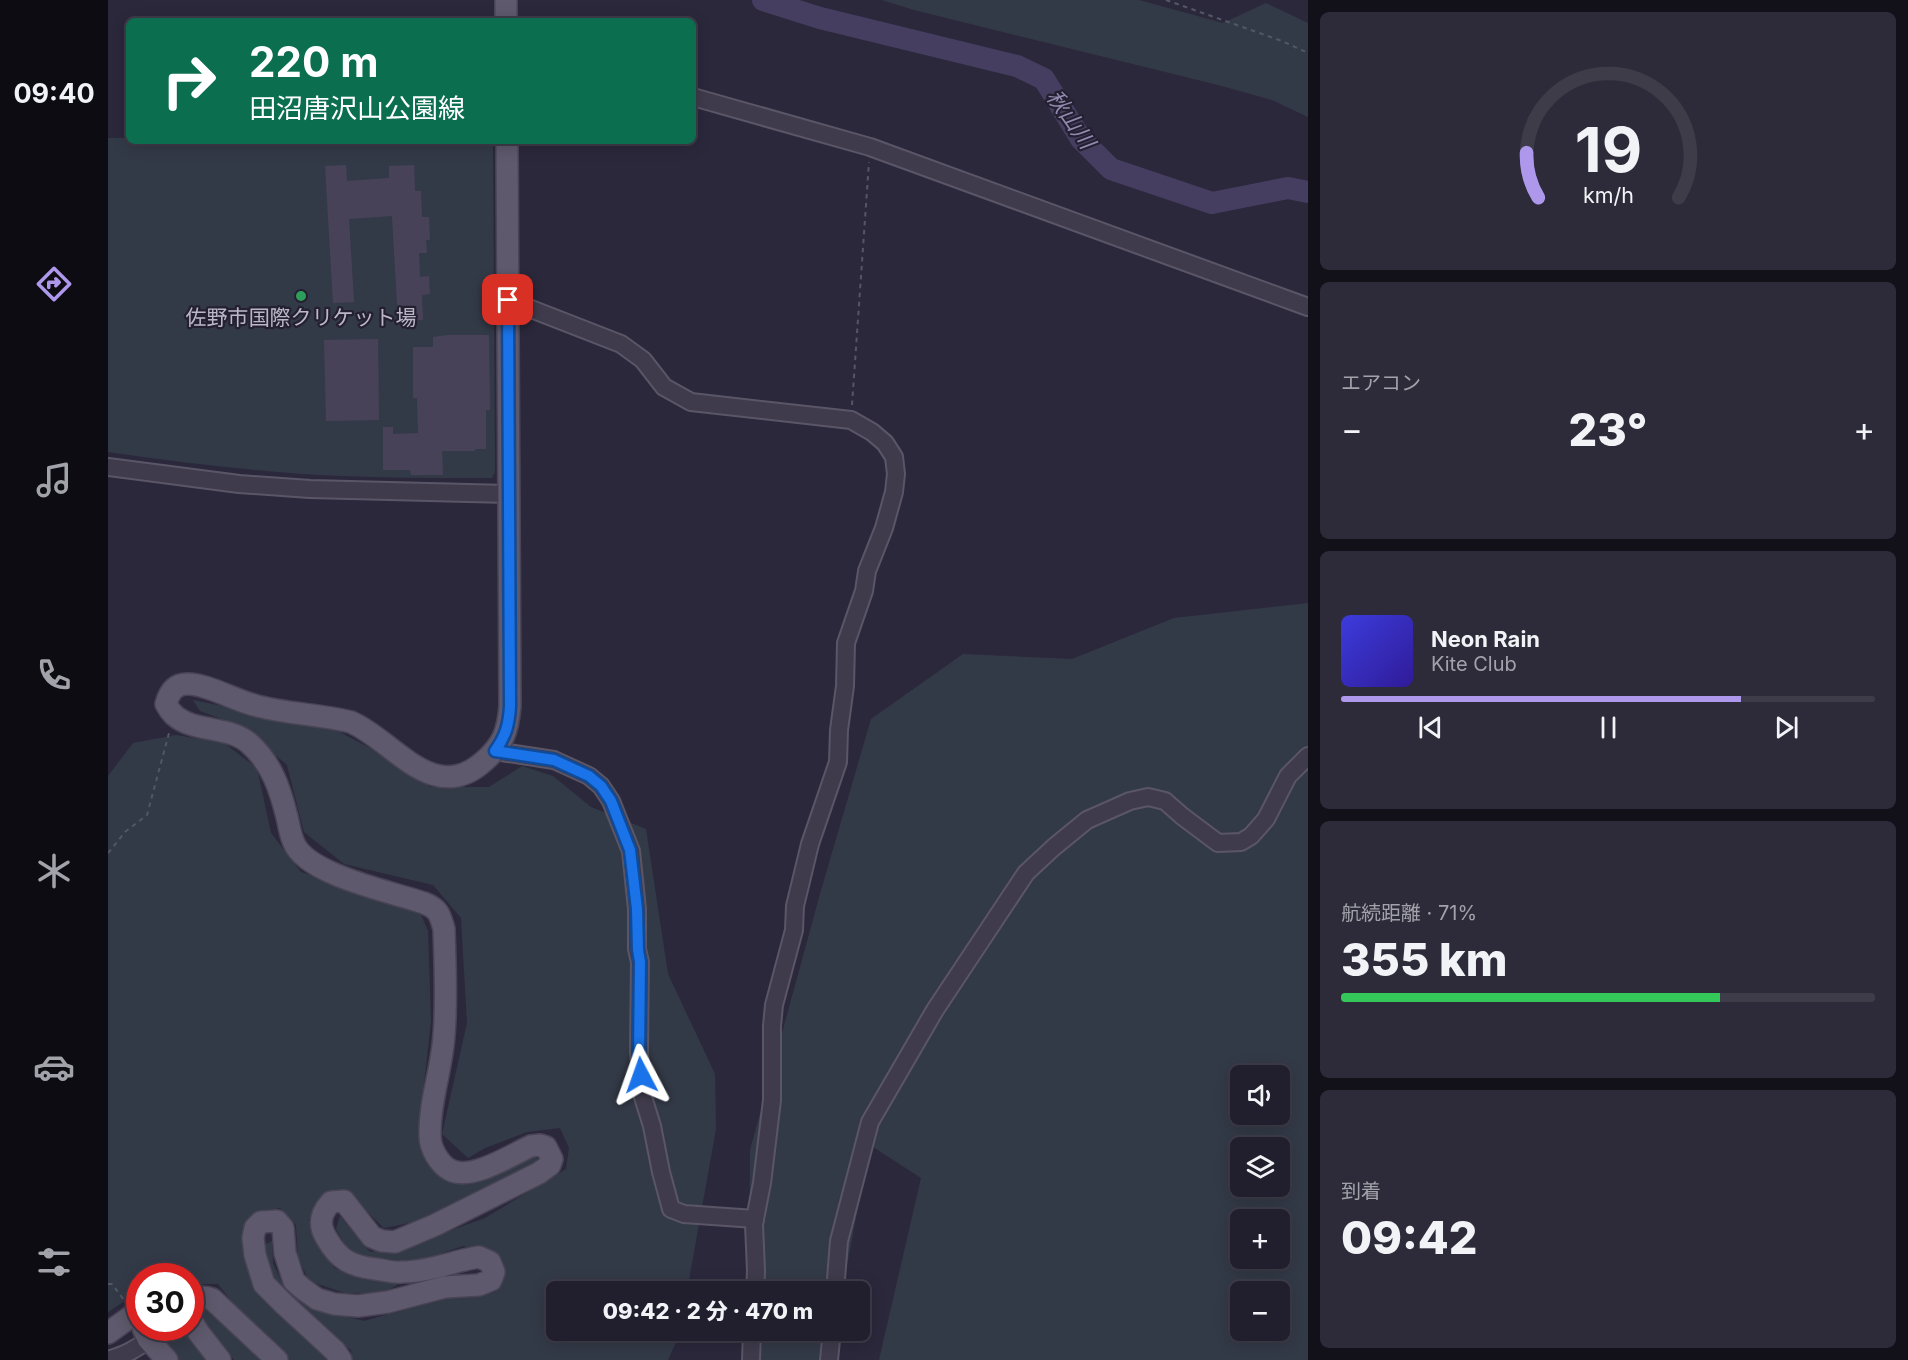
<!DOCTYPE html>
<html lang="ja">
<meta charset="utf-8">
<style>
body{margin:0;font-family:Inter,"Noto Sans JP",sans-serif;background:#2d2b39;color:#f1f3f6;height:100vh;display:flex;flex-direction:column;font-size:22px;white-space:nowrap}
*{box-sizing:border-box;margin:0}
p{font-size:20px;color:#a2a2aa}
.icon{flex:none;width:33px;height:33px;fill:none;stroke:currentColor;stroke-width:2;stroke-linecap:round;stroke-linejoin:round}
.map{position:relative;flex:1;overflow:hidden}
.sheet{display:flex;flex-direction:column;gap:12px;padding:12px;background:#121019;width:600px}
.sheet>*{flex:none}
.banner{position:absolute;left:18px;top:18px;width:570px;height:126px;border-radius:9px;box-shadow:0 3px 15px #0003,0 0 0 2px #3e3c49;background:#0b6e4f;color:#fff;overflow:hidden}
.tools{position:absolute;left:1122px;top:1065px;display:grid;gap:12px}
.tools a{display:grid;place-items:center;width:60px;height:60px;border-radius:9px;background:#211e2d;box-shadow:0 3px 15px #0003,0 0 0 2px #3e3c49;font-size:30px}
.speed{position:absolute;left:18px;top:1263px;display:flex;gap:12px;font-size:30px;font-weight:700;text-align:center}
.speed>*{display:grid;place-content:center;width:78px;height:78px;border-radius:50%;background:#211e2d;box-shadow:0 3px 15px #0003,0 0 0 2px #3e3c49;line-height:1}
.speed .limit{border:9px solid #d22;background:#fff;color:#111}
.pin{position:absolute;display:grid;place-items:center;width:51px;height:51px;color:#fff;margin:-26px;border-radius:12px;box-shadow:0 3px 9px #0006}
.me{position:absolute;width:66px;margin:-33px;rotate:356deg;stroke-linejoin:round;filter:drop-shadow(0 0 4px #0008)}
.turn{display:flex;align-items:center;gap:21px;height:126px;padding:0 24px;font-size:27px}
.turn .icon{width:78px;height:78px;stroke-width:2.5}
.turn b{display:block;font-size:42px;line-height:51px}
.big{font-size:45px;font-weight:800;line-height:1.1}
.sheet .tile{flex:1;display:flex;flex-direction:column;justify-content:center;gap:9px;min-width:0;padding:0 21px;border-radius:9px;background:#2d2b39}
.sheet .dial{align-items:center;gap:0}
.dial svg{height:156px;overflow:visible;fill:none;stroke:#3e3c49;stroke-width:7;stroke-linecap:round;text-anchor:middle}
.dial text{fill:#f1f3f6;stroke:none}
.song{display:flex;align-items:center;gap:18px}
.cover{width:72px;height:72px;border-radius:9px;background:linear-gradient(135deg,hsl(240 70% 55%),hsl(250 70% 35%))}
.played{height:6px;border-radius:3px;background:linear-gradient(90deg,#ae98ec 75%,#3e3c49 75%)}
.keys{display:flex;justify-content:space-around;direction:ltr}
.heat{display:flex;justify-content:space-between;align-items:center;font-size:33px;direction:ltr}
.charge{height:9px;border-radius:4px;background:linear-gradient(90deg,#34c759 71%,#3e3c49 0)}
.trip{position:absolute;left:438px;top:1281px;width:324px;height:60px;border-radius:9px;background:#211e2d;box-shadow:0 3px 15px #0003,0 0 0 2px #3e3c49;font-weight:800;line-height:60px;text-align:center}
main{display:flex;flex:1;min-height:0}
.menu{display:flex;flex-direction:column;width:108px;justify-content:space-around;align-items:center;background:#0d0c12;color:#a2a2aa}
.menu .icon{width:42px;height:42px}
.menu .selected{color:#ae98ec}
.menu b{font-size:27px;color:#f1f3f6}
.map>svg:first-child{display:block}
.green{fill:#333a47;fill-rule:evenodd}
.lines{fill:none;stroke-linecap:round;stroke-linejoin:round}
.river{stroke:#463e61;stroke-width:22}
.building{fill:#484259}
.minor-casing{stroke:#5a5667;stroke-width:20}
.major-casing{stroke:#494455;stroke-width:24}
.path{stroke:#535765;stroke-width:2;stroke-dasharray:4.5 4.5;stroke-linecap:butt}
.minor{stroke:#3f3b4c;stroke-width:16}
.major{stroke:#5e596c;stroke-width:21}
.route-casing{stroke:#114b97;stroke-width:15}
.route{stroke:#1a73e8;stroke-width:10}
.leisure-dot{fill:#2e9e5b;stroke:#242031;stroke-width:2}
.labels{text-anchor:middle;stroke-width:4.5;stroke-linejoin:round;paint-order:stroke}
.poi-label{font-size:21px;fill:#bcb7c7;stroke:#242031}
.water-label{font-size:22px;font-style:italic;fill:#928ab0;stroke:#242031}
</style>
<main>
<nav class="menu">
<b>09:40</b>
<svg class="icon selected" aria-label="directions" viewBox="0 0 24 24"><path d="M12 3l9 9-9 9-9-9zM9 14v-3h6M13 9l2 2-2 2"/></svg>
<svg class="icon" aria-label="music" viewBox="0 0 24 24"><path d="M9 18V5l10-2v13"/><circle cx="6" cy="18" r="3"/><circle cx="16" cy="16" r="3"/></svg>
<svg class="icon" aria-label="phone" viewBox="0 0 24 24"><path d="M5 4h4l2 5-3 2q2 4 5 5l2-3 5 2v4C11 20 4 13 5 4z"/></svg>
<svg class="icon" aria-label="climate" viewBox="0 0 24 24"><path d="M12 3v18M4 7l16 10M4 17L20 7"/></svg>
<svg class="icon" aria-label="car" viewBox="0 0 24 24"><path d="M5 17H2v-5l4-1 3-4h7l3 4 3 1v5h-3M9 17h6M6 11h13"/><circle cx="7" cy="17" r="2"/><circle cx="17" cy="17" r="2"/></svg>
<svg class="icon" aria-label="filters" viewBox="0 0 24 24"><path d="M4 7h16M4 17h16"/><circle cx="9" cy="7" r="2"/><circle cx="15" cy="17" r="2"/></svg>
</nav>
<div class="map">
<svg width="1200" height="1360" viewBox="0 0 1200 1360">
<rect width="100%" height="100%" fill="#2c283c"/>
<g class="green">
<path d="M774,0H1031L1115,23L1158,3L1200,23V117L1164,100L1110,85L806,10Z"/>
<path d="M0,138H21V141H385L387,472L384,478C316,478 249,478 182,473C121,468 61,461 0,452Z"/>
<path d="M1200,603V1360H771L813,1178L762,1145L734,1291L641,1292L642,1150L712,894L763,719L855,654L964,659L1066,618ZM1132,1076H1172V1114H1132ZM1132,1148H1172V1186H1132ZM1132,1220H1172V1258H1132ZM1132,1292H1172V1330H1132Z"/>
<path d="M85,700L224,728L262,748L322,787H381L414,766L445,776L483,807L538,829L560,974L607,1074L608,1129L579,1291L448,1292V1330L573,1331L560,1360H244L243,1350L202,1321L158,1276L152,1247L164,1241L165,1264L178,1290L203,1308L256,1321L342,1297L387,1292L397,1273L384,1251L355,1246L313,1260H281L242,1254L228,1229L232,1216L262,1252L303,1245L377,1218L458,1169L461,1148L452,1128L419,1132L377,1148L360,1158L334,1134L359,1023L353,918L325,885L236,864L196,832L179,765L135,727L92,711Z"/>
<path d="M68,735L116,743L149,768L163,833L193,872L311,910L320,931L323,1021L311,1129L320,1164L347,1181L418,1156H428L430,1161L421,1171L307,1222L276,1228L240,1194L219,1198L201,1220L226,1268L258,1280H297L276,1293H237L201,1281L190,1257L188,1225L172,1208L151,1213L140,1260L222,1360H182L140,1323L110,1284H87L83,1290L82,1276H32L31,1294L29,1293L0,1312V776L25,743Z"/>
<path d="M98,1306L156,1360H126L93,1321Z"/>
<path d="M47,1328H75L98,1360H70L50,1339Z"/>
<path d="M641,1331H727L722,1360H641Z"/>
</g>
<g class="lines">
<path class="river" d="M655,0L712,18L909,66L936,79L973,139L1003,169L1104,203L1180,188L1200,192"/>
</g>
<g class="building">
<path d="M238,165L239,181L281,178V166L306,165L307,191H313L314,217H321L322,240H318L319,253H311L312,277L321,276L322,294L314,295L315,320L290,321L284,216L241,219L246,302L225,303L217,166Z"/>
<path d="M339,335H381L382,410H378V449H367V451H334L335,475H303L302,470H275V427H285V434L310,433L309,398H305V347H325V337Z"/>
<path d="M270,339L271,420L218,421L216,340Z"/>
</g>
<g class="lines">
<g class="minor-casing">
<g id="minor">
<path d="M585,97L762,147L1200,307"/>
<path d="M400,300L513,344L535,360L556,387L583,402L743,420L764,432L777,443L786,457L788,474L786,492L776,528L759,571L756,591L738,643L737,686L731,730L730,762L702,844L687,906L686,930L666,1005L664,1026V1100L654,1183L646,1224L648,1271L647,1292"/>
<path d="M0,467L131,484L202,489L400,494"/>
<path d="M387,751L446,760L481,776L493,786L503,801L523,851L529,909V949L532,962L531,1053L535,1097L544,1126L553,1172L563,1209L576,1214L647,1219"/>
<path d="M727,1292L731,1241L762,1122L827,1010L918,873L946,847L979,820L1022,801L1040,797L1057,801L1074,816L1110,843L1133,842L1143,836L1158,819L1180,776L1200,756"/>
<path d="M0,1360C16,1355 28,1350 40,1339"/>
<path d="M643,1360L644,1330"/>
<path d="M721,1360L724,1330"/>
</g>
</g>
<g class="major-casing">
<g id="major">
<path d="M398,0V21"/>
<path d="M82,1303C89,1297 96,1296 104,1299L169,1360"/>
<path d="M82,1319L91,1333L112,1360"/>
<path d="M35,1328L40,1339L59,1360"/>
<path d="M0,1333L25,1315H27L32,1319"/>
<path d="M233,1360L227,1351L177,1305L156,1284L147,1255L145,1238L147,1228L153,1222L169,1221L175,1228L177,1253L186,1281L195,1289L209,1299L226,1304L250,1306L280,1302L337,1287L371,1285L383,1280L386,1272L382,1262L371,1257C345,1261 321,1272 294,1272C285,1273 276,1270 267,1269C243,1266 231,1260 219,1239C210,1225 212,1214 223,1202L236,1201L264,1237L274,1241L287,1242L327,1225L431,1173L442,1165L444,1159L438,1147L432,1145L423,1146C403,1155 364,1181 342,1170C331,1164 322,1148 322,1136C321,1102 334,1069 336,1035C339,1001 337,964 336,929C332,915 331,909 316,903C284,892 199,875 186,843C182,835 181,825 179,817C172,789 164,764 142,744C121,725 86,733 66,715C63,712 60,708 58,704C61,693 66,684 79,684C97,683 126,700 146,705C177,714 211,714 243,722C285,740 325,806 375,762C395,745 400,731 402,706L399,141"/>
</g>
</g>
<g class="path">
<path d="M1058,0L1174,41L1200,53"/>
<path d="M744,405L761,162"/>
<path d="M0,853L17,832L39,815L61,733"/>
<path d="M0,1284H4L16,1300"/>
</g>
<use href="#minor" class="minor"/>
<use href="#major" class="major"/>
</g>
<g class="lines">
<g class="route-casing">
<path id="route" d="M400,300L402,706C401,724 398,736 387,751L446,760L481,776L493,786L503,801L522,850L529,909L530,950L532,962L531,1053L533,1075"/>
</g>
<use href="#route" class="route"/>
</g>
<circle class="leisure-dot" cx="193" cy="296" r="6"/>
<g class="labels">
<g class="poi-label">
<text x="193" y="325">佐野市国際クリケット場</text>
</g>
<g class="water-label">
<text transform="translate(963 119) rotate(55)" y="8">秋山川</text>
</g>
</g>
</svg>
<div class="tools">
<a><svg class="icon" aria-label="sound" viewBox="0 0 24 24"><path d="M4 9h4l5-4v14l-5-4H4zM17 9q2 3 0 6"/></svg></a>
<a><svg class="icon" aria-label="layers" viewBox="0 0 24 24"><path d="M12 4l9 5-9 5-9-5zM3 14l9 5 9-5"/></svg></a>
<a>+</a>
<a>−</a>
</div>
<div class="speed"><div class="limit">30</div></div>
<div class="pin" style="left:400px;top:300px;background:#d93025"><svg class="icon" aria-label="arrive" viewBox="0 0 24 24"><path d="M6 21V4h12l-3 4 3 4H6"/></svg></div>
<svg class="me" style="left:533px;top:1075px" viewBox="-20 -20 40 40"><path d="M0-17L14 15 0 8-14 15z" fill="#1a73e8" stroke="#fff" stroke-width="4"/></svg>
<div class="trip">09:42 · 2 分 · 470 m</div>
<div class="banner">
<div class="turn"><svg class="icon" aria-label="right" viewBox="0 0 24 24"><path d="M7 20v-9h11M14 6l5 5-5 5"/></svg><div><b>220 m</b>田沼唐沢山公園線</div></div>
</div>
</div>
<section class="sheet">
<div class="tile dial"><svg viewBox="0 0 100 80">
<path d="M14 69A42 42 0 1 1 86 69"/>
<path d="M14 69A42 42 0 0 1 8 46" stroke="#ae98ec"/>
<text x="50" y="56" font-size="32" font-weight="700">19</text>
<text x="50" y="72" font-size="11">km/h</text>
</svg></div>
<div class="tile"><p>エアコン</p>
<div class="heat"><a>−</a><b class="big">23°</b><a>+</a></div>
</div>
<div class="tile">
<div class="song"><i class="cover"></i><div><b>Neon Rain</b><p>Kite Club</p></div></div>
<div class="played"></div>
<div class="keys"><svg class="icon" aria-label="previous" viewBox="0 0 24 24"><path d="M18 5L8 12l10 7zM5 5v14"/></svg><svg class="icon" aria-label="pause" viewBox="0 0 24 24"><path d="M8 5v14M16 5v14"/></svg><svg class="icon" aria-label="next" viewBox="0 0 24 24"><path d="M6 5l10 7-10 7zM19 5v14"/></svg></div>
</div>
<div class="tile"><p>航続距離 · 71%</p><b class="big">355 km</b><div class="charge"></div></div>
<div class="tile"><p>到着</p><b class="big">09:42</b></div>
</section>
</main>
